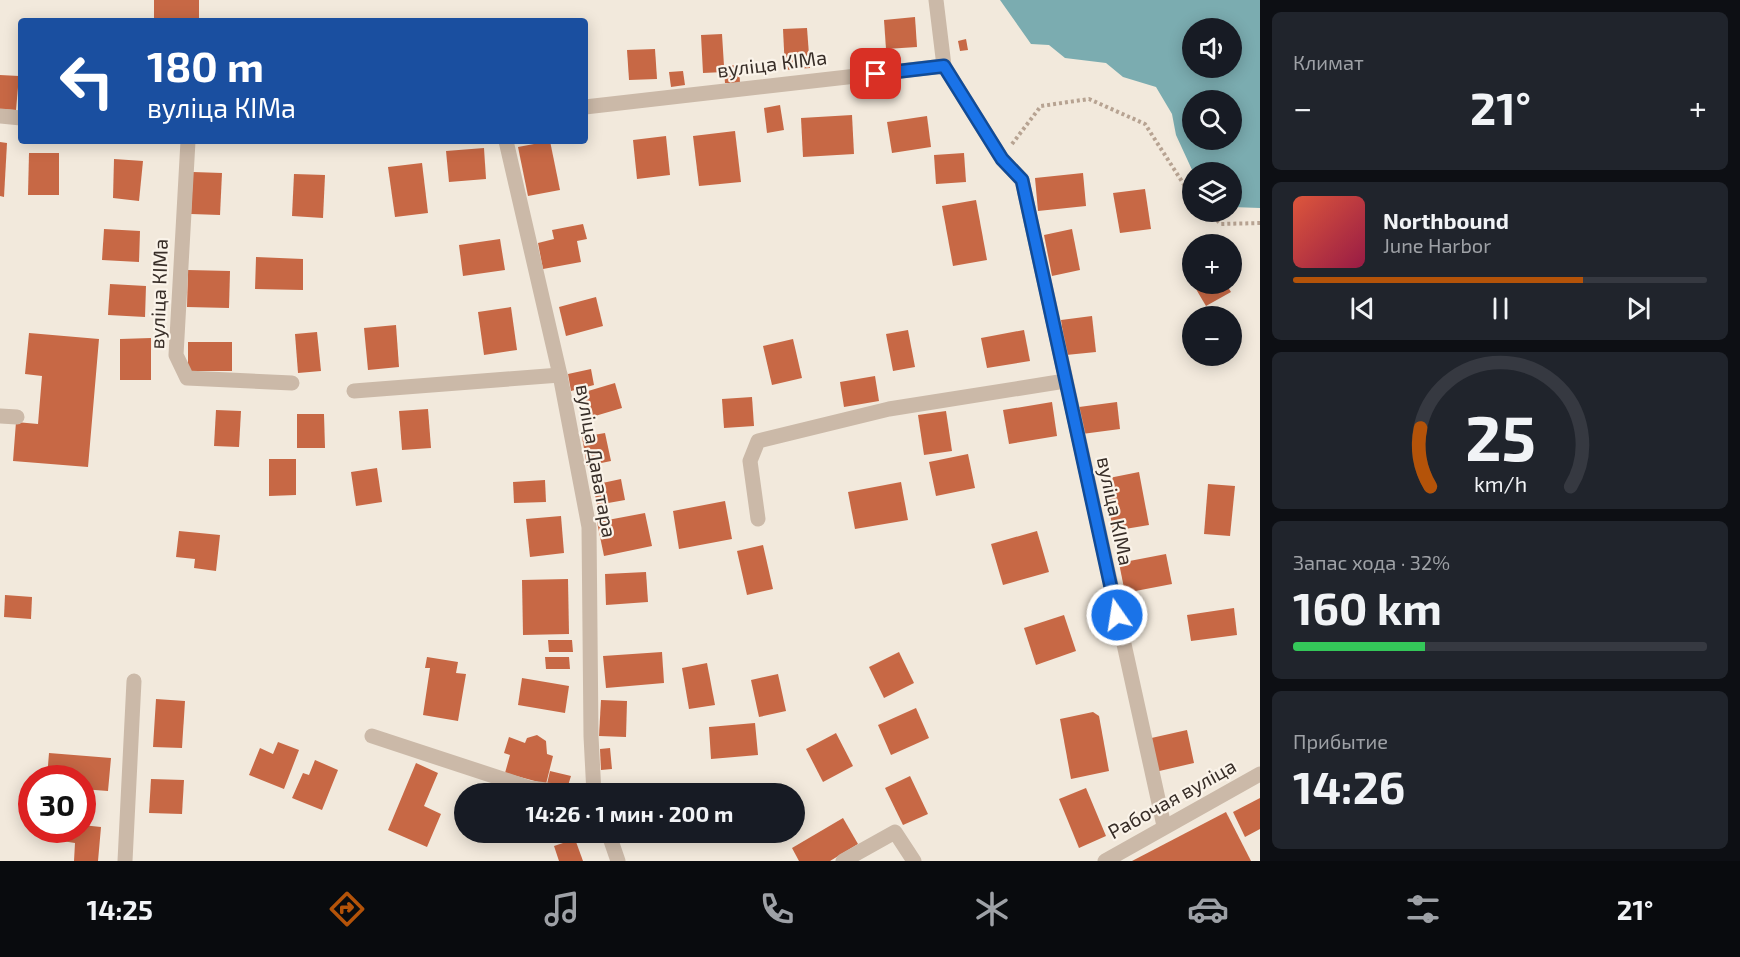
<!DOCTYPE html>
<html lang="ru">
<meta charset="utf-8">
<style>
body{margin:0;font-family:"Exo 2",sans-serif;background:#20242c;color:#f1f3f6;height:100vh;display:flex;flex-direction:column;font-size:22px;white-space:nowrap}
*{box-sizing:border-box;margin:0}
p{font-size:20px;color:#9ea1a6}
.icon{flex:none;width:33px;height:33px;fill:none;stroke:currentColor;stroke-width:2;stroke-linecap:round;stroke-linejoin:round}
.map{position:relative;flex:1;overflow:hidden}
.panel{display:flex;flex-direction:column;gap:12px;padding:12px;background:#0d0f14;width:480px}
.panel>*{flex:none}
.hud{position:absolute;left:18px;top:18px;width:570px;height:126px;border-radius:6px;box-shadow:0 3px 15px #0003;background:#1a4fa0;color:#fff;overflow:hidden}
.fabs{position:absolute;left:1182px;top:18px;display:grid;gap:12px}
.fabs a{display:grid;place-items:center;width:60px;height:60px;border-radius:50%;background:#171b24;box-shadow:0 3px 15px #0003;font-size:30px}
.speed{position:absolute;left:18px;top:765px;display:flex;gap:12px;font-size:30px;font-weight:700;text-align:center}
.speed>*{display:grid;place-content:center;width:78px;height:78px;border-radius:50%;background:#171b24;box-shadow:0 3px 15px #0003;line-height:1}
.speed .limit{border:9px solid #d22;background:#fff;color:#111}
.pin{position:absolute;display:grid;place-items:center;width:51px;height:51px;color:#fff;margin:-26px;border-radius:12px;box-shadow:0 3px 9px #0006}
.me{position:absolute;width:66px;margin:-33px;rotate:347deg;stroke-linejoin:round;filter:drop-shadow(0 0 4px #0008)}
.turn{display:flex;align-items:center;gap:21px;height:126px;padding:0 30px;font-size:27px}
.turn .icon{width:78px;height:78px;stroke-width:2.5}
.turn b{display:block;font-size:42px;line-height:51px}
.big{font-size:45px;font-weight:700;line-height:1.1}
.panel .tile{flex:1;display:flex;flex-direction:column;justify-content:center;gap:9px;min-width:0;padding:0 21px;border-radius:9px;background:#20242c}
.panel .dial{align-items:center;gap:0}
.dial svg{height:156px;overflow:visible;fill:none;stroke:#363941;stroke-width:7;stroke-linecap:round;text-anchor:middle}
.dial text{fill:#f1f3f6;stroke:none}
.song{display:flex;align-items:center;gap:18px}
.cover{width:72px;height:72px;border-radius:9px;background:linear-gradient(135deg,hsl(10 70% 55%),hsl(340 70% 35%))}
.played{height:6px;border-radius:3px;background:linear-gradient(90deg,#b45309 70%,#363941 70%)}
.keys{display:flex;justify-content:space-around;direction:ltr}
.heat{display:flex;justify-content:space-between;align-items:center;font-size:33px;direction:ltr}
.charge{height:9px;border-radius:4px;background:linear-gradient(90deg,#34c759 32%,#363941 0)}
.trip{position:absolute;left:454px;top:783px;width:351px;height:60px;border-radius:30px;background:#171b24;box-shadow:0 3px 15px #0003;font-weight:700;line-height:60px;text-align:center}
.menu{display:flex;height:96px;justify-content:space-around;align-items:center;background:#090b0e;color:#9ea1a6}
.menu .icon{width:42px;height:42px}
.menu .selected{color:#b45309}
.menu b{font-size:27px;color:#f1f3f6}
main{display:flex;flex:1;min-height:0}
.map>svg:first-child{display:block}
.water{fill:#7bacb0;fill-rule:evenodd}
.building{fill:#c76845}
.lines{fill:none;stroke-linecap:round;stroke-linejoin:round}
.path{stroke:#b7a392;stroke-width:4;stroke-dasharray:3 3;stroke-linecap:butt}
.street{stroke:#cbb9a8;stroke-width:15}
.route-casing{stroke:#114b97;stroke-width:15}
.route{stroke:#1a73e8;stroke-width:10}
.labels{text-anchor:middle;stroke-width:4.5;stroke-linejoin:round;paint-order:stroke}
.street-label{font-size:20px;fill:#382e28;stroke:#faf3e9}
</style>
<main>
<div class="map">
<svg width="1260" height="861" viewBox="0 0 1260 861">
<rect width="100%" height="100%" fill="#f2e9dc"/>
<path class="water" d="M1000,0H1260V208L1232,207V172H1193L1176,135L1172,114L1156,87L1123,77L1106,63L1065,58L1049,45L1031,44ZM1192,28H1232V68H1192ZM1192,100H1232V140H1192Z"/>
<g class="building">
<rect x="154" y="0" width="45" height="21"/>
<path d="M915,17L917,47L886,49L884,20Z"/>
<path d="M807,28L810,68L785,70L783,29Z"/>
<path d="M722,34L724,66L739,65L740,83H725L724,72L703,73L701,35Z"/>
<path d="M966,39L968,50L960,51L958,41Z"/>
<path d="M655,49L657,79L629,80L627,50Z"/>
<path d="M683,71L685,85L671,87L669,72Z"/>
<path d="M0,75L19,76L16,110L0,109Z"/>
<path d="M780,105L784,130L767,133L764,108Z"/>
<path d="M852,115L854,154L803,157L801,118Z"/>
<path d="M927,116L931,147L892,153L887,122Z"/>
<path d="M735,131L741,182L699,186L693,136Z"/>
<path d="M666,136L670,175L637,179L633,140Z"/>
<path d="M550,141L560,190L528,196L518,147Z"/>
<path d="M0,142L7,143L4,197L0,196Z"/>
<path d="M484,148L486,179L449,182L446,151Z"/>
<path d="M29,153H59V195H28Z"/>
<path d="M964,153L966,182L936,184L934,155Z"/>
<path d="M114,159L143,161L139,201L113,198Z"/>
<path d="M422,163L428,213L395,217L388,167Z"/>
<path d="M193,172L222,173L220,215L191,214Z"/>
<path d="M1083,173L1086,206L1038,211L1035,178Z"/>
<path d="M294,174L325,175L323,218L292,216Z"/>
<path d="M1145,189L1151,229L1120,233L1113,193Z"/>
<path d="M976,200L987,260L953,266L942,206Z"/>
<path d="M583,224L587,239L577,241L581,262L543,269L538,243L554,239L552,230Z"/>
<path d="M104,229L140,231L139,262L102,260Z"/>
<path d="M1072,229L1080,270L1052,276L1044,235Z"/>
<path d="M500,239L505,270L463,276L459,245Z"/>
<path d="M256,257L303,259V290L255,289Z"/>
<path d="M1192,261V282L1184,266Z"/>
<path d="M188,270L230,271L229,308L187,307Z"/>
<path d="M110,284L146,286L145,317L108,315Z"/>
<path d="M1193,284H1226L1231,292L1206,306Z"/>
<path d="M596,297L603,326L566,336L559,307Z"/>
<path d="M511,307L517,350L484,355L478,312Z"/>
<path d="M1092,316L1096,352L1066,355L1061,320Z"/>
<path d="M396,325L399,367L368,370L364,328Z"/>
<path d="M908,330L915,367L893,371L886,334Z"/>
<path d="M1024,330L1030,361L987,368L981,338Z"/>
<path d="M317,332L321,371L298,373L295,334Z"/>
<path d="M29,333L99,339L88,467L13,461L16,422L38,424L42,376L25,374Z"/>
<path d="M151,338V380H120V339Z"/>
<path d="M793,339L802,378L772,385L763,346Z"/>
<rect x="188" y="342" width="44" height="29"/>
<path d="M591,369L594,385L571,391L568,374Z"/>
<path d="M875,376L879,401L844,407L840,382Z"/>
<path d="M615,383L622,408L585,419L578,394Z"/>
<path d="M752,397L754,426L724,428L722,399Z"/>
<path d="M1052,402L1057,436L1009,444L1003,410Z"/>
<path d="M1117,402L1120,429L1082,434L1079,407Z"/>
<path d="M428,409L431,448L402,450L399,411Z"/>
<path d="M216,410L241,411L239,447L214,446Z"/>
<path d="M946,411L952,451L924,455L918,415Z"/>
<path d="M297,414H324L325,448H297Z"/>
<path d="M605,433L611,461L587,466L582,437Z"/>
<path d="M968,454L975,488L936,496L929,462Z"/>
<path d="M269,459H296V495L269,496Z"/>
<path d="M377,468L382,502L356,506L351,472Z"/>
<path d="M1139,472L1149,525L1113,531L1104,479Z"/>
<path d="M621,479L625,500L597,505L593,485Z"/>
<path d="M545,480L546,502L514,503L513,482Z"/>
<path d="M901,482L908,520L855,529L848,492Z"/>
<path d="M1208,484L1235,486L1230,536L1204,534Z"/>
<path d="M725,501L732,539L679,549L673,511Z"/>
<path d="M645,513L652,546L604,556L597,522Z"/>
<path d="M561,516L564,553L530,557L526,519Z"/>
<path d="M179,531L220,535L216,571L194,568L195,559L176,557Z"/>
<path d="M1037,531L1049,572L1003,585L991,544Z"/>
<path d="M763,545L773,589L747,595L737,551Z"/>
<path d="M1166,554L1172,584L1125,593L1119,563Z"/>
<path d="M646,572L648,602L606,605L605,574Z"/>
<path d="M568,579L569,634L523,635L522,580Z"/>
<path d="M5,595L32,597L31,619L4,617Z"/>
<path d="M1234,608L1237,635L1191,641L1187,615Z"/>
<path d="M1064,615L1076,651L1036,665L1024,628Z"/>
<path d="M548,640H572L573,652H549Z"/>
<path d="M662,652L664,683L606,688L603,656Z"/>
<path d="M899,652L914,683L884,698L869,667Z"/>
<path d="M427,657L458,662L456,673L466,674L458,721L423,715L430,668H425Z"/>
<path d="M545,657H569L570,669H546Z"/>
<path d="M707,663L715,705L689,709L682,668Z"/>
<path d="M778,674L786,711L759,717L751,680Z"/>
<path d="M522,678L569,686L565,713L518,705Z"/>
<path d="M156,699L185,701L182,748L153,747Z"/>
<path d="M601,700L627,701L626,737L599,736Z"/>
<path d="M916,708L929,738L891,755L878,725Z"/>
<path d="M1093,712L1099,716L1109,771L1071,779L1060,719Z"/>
<path d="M755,723L758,755L711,759L709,727Z"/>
<path d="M1187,730L1194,763L1155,772L1147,739Z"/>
<path d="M836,733L853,766L823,782L806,749Z"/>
<path d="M537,735L546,741L547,754L553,756L546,784L505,773L510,755L504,753L509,737L525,743L527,738Z"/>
<path d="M278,742L299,750L284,789L249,775L260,748L273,754Z"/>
<path d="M610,748L612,769L601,770L600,749Z"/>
<path d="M49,753L111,758L108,791L82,789V778H47Z"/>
<path d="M315,760L338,770L322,810L292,798L303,773L309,775Z"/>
<path d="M416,763L438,773L424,806L441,814L427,847L388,830Z"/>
<path d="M550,771L571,776L567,789L547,784Z"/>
<path d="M910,776L928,814L903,825L885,788Z"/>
<path d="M151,779L184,780L182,814L149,813Z"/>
<path d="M649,786L651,794H623V793Z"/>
<path d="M1086,788L1106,836L1079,848L1059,799Z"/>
<path d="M1260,798V829L1245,837L1233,812Z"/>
<path d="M1226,812L1251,861H1132Z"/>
<path d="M843,818L858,844L830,861H799L792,848Z"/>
<path d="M82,825L101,827L98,861H74L75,843L62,841L63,830H82Z"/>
<path d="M575,839L583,861H559L554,846Z"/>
</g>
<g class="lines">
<g class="path">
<path d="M1012,144L1041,106L1089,99L1145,124L1192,197"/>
<path d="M1208,212L1221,224L1260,223"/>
</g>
<g class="street">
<path d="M936,0L944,66"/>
<path d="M585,107L944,66L1002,159L1022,180L1164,826"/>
<path d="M0,116L21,118"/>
<path d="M188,141L176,355L187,378L292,383"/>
<path d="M506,141L560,375L589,527L591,736L594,794"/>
<path d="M354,391L560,375"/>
<path d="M0,416L17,417"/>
<path d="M758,519L750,461L758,441L889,409L1065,381"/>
<path d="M372,736L530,788L578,794"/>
<path d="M608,832L618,861"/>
<path d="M125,861L134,681"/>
<path d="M843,861L895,832L914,861"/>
<path d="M1105,861L1260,774"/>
</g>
</g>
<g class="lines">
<g class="route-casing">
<path id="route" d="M876,74L944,66L1002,159L1022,180L1117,615"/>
</g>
<use href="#route" class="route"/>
</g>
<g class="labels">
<g class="street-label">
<text transform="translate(772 64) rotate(-7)" y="7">вуліца КІМа</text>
<text transform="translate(159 294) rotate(-88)" y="7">вуліца КІМа</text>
<text transform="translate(596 461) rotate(80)" y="7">вуліца Даватара</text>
<text transform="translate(1115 511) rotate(78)" y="7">вуліца КІМа</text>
<text transform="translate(1172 799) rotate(-29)" y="7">Рабочая вуліца</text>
</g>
</g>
</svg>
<div class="fabs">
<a><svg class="icon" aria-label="sound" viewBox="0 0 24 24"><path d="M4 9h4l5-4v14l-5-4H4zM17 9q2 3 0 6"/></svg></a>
<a><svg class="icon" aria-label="search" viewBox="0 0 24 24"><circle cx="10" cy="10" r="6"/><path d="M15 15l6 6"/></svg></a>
<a><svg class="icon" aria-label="layers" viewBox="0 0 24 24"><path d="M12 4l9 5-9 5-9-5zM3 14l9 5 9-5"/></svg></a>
<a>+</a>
<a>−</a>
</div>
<div class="speed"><div class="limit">30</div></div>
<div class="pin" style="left:876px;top:74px;background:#d93025"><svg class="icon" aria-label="arrive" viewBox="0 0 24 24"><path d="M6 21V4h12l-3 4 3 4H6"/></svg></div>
<svg class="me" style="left:1117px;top:615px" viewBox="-20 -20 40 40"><circle r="17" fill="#1a73e8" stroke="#fff" stroke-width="3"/><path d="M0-11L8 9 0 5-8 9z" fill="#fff"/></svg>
<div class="trip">14:26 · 1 мин · 200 m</div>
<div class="hud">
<div class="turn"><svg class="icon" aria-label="left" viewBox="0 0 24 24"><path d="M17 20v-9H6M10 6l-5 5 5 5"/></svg><div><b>180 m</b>вуліца КІМа</div></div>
</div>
</div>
<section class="panel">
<div class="tile"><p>Климат</p>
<div class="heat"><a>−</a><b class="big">21°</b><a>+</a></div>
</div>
<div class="tile">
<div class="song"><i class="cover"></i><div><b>Northbound</b><p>June Harbor</p></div></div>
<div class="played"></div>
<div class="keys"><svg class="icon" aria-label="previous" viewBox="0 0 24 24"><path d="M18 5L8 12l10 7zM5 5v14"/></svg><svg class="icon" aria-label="pause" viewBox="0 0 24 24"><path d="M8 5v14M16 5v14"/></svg><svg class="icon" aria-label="next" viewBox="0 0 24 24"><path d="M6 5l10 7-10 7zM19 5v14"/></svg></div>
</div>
<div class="tile dial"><svg viewBox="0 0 100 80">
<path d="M14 69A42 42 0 1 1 86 69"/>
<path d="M14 69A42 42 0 0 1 9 39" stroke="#b45309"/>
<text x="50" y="56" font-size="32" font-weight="700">25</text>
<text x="50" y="72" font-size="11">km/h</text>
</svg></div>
<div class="tile"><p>Запас хода · 32%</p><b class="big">160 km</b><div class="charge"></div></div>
<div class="tile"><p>Прибытие</p><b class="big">14:26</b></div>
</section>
</main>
<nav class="menu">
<b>14:25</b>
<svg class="icon selected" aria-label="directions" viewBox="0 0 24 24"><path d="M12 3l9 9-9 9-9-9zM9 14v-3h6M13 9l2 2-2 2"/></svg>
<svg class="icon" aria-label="music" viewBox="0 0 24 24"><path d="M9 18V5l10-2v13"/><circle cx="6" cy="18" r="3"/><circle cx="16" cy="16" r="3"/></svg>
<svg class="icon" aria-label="phone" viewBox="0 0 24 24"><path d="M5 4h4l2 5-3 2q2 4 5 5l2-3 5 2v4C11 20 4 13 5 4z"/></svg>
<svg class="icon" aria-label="climate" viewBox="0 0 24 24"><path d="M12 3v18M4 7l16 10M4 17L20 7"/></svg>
<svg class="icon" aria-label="car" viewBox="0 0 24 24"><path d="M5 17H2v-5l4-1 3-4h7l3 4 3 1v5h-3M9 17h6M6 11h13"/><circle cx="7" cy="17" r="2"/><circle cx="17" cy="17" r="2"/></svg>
<svg class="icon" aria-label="filters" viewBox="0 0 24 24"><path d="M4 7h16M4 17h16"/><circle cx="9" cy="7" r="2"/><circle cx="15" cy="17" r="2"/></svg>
<b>21°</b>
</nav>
